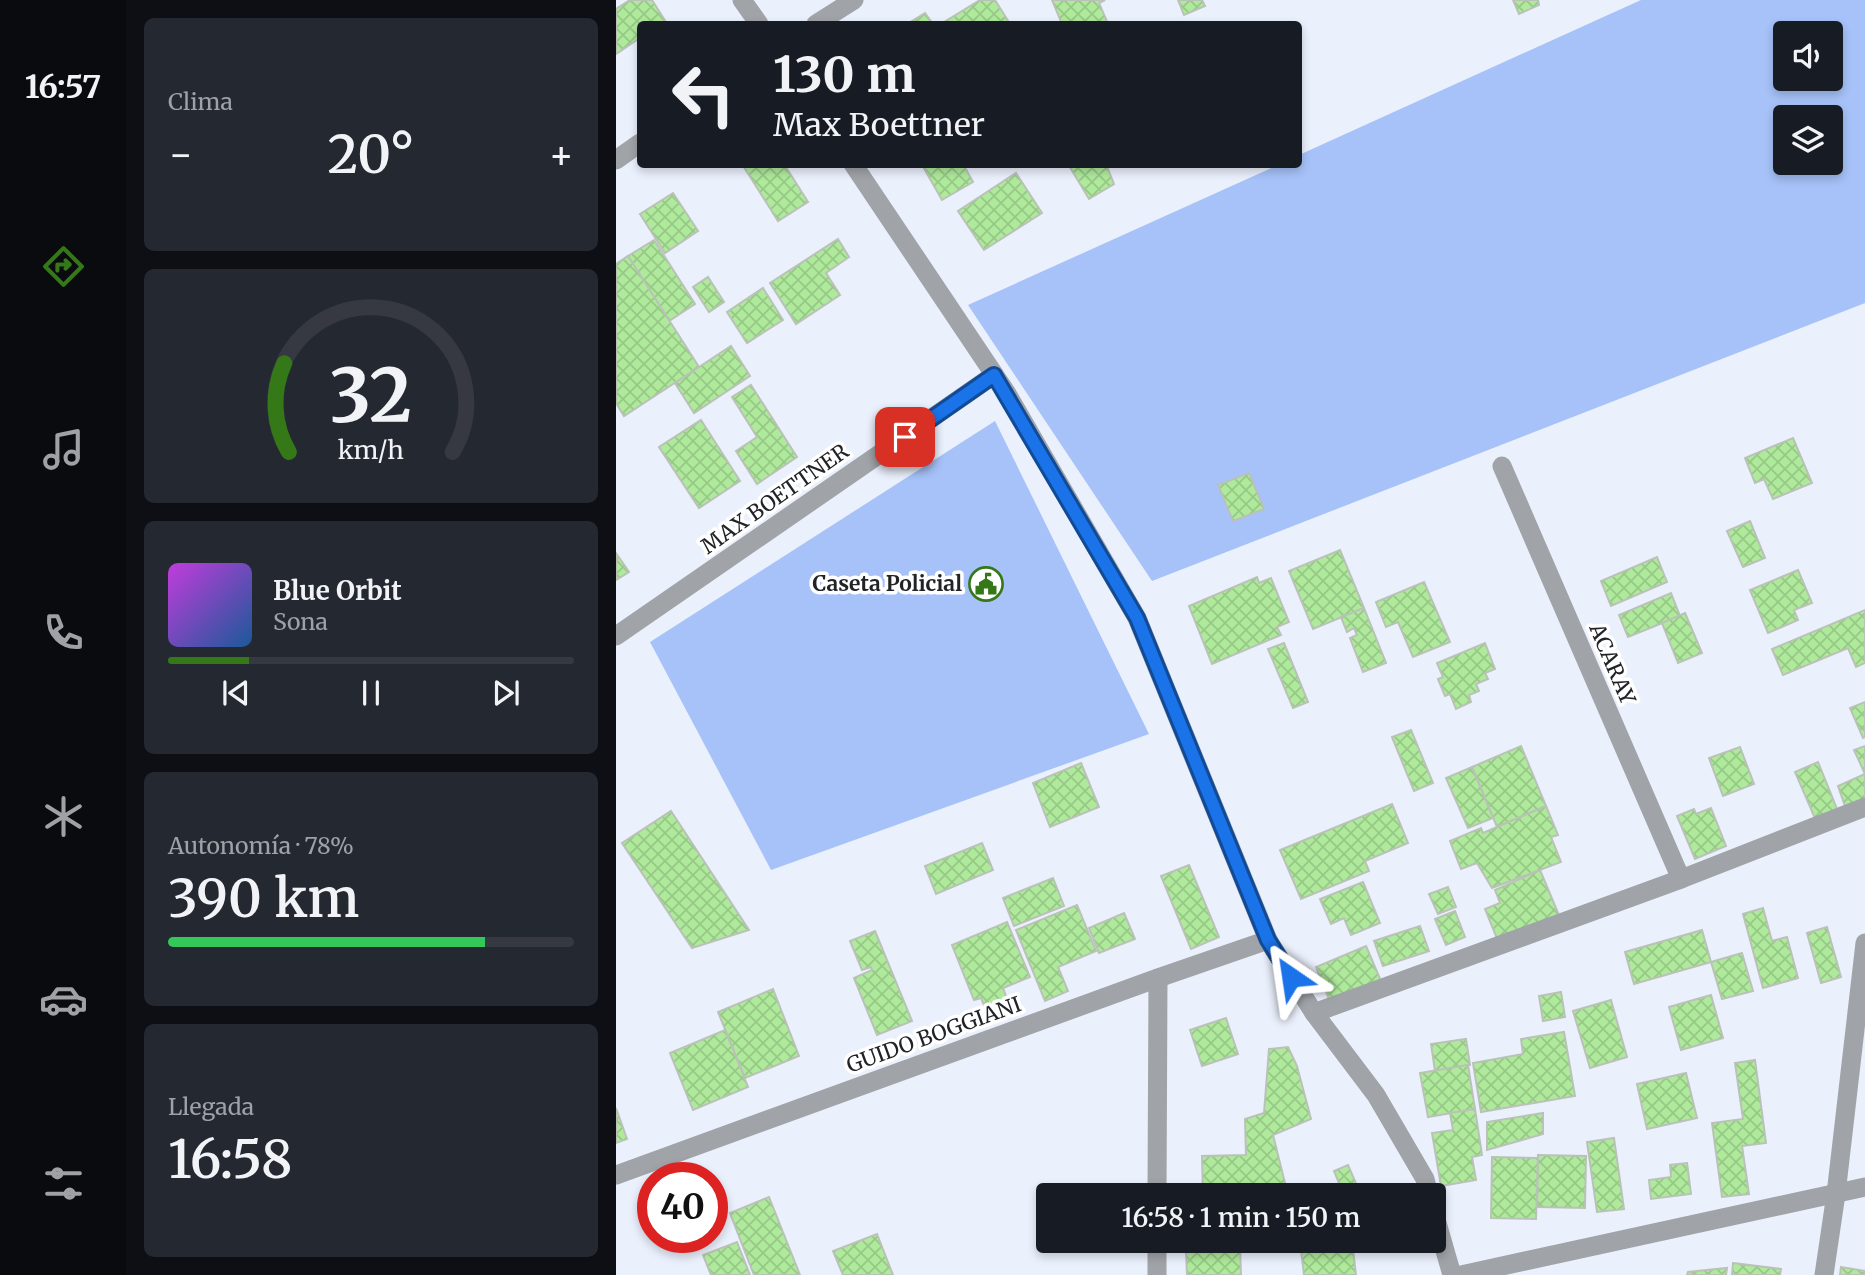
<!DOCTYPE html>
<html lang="es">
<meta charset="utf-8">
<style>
body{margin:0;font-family:Merriweather,serif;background:#242831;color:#f1f3f6;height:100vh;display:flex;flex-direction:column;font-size:26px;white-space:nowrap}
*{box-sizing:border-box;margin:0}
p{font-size:23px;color:#9ea1a6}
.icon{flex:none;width:38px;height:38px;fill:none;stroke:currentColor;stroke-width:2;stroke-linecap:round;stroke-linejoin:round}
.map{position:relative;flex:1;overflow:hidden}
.details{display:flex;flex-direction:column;gap:18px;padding:18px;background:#0d0f14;width:490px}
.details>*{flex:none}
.banner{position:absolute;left:21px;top:21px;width:665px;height:147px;border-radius:7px;box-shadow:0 4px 10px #0003;background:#171b24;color:#f1f3f6;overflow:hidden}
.fabs{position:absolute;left:1157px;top:21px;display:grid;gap:14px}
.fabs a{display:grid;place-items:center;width:70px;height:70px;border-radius:7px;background:#171b24;box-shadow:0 4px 10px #0003;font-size:35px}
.speed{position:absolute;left:21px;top:1162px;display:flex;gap:14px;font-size:35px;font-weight:700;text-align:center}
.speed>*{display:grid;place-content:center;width:91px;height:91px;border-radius:50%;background:#171b24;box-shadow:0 4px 10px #0003;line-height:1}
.speed .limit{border:10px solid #d22;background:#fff;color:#111}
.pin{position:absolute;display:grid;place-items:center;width:60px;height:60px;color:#fff;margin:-30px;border-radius:14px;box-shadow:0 4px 10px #0006}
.me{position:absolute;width:77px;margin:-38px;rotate:328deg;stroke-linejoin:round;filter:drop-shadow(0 0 5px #0008)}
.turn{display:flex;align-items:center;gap:24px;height:147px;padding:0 21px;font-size:32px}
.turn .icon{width:91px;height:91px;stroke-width:2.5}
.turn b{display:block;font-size:49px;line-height:60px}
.big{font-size:52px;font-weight:600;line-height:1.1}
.details .tile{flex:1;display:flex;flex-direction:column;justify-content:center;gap:10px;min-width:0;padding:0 24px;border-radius:10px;background:#242831}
.details .dial{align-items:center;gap:0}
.dial svg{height:182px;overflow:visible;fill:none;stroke:#363941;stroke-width:7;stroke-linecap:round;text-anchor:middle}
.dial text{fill:#f1f3f6;stroke:none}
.song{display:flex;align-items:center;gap:21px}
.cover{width:84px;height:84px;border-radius:10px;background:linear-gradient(135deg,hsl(290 70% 55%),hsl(210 70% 35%))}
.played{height:7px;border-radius:4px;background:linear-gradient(90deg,#357818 20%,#363941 20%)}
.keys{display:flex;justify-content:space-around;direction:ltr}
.heat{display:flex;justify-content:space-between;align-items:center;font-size:38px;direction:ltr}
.charge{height:10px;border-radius:5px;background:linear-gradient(90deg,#34c759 78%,#363941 0)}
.trip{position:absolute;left:420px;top:1183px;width:410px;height:70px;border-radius:7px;background:#171b24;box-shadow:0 4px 10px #0003;font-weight:600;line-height:70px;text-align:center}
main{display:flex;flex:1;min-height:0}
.tab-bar{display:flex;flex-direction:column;width:126px;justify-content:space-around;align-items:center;background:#090b0e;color:#9ea1a6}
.tab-bar .icon{width:49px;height:49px}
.tab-bar .current{color:#357818}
.tab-bar b{font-size:32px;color:#f1f3f6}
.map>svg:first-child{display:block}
.green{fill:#a6c2f8;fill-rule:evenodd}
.building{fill:url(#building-cross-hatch);stroke:#bac2b8;stroke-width:2}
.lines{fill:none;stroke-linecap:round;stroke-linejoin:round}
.minor{stroke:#a0a3a8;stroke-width:19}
.tertiary{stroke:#a0a3a8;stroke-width:19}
.route-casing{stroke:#114b97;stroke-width:18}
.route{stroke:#1a73e8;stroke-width:12}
.labels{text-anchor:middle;stroke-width:7;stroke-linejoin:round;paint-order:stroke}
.street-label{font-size:21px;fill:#212327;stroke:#fff}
.poi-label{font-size:21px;font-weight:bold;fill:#212327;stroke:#fff;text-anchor:end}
</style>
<main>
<nav class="tab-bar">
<b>16:57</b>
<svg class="icon current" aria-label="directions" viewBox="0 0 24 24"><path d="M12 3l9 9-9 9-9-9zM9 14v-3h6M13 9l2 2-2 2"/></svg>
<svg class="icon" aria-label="music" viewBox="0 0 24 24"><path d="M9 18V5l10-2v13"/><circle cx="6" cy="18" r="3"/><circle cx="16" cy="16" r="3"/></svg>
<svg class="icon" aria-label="phone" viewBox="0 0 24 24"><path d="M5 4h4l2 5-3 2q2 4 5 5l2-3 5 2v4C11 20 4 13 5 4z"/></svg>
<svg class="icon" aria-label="climate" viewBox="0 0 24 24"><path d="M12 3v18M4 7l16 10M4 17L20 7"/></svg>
<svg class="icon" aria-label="car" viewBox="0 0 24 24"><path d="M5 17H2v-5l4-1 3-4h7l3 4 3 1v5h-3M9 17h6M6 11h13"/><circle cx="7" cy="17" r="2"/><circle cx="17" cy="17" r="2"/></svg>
<svg class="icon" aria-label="filters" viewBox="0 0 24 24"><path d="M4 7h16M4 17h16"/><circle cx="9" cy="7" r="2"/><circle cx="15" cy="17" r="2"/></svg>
</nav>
<section class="details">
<div class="tile"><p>Clima</p>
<div class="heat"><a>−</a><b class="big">20°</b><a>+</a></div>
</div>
<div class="tile dial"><svg viewBox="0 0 100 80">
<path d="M14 69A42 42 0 1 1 86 69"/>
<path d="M14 69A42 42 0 0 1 12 30" stroke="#357818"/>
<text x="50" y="56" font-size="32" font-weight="700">32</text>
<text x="50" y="72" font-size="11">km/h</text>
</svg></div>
<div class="tile">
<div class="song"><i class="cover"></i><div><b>Blue Orbit</b><p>Sona</p></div></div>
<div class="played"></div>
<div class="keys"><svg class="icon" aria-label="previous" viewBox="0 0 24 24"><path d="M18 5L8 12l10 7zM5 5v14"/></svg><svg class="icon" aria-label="pause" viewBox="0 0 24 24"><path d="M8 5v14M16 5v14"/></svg><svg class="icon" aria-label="next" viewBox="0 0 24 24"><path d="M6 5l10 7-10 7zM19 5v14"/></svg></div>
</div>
<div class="tile"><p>Autonomía · 78%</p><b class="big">390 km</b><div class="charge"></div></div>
<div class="tile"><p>Llegada</p><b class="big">16:58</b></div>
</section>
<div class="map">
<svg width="1249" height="1275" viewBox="0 0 1249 1275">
<defs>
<pattern id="building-cross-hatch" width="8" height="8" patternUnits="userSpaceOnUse" patternTransform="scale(1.75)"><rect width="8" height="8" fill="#afea9c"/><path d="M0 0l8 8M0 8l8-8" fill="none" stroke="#96c886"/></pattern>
</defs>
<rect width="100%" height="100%" fill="#eaf0fc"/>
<g class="green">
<path d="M1025,0H1249V303L536,581L352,305L662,165L682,164L683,155ZM1169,33H1214V79H1169ZM1169,117H1214V163H1169Z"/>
<path d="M379,421L533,734L155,870L34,642Z"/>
</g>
<g class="building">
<path d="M14,0H36L50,22L46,24H24V38L0,54V9Z"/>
<path d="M364,0H379L394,24H325Z"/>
<path d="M436,0H489L483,3L492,24H446Z"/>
<path d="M562,0H586L589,6L568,15Z"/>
<path d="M897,0H922L923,5L903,14Z"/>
<path d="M309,13L317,24H298L296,21Z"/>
<path d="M126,164H168L192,202L162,221Z"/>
<path d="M347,164L357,182L326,200L306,165Z"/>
<path d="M452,164H490L498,184L473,199Z"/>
<path d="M400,173L426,213L368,250L342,211Z"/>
<path d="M57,193L82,231L49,253L24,214Z"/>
<path d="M222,239L233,257L210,273L224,295L180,324L154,283Z"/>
<path d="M38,240L79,304L53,321L12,256Z"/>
<path d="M12,256L83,367L8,416L0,403V264Z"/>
<path d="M92,277L108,302L93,312L77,287Z"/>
<path d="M147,288L167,320L131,343L111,312Z"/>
<path d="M115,346L134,376L78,413L59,383Z"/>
<path d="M135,385L181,457L141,484L120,451L141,437L116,397Z"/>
<path d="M85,420L124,481L83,508L43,447Z"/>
<path d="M1177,438L1196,483L1157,499L1148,479L1139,483L1129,458Z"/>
<path d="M633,473L648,509L617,521L602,485Z"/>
<path d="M1134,521L1149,558L1127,567L1111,531Z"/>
<path d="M724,550L748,608L697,629L673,571Z"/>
<path d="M0,553L13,572L0,580Z"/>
<path d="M1041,557L1051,582L995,606L985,581Z"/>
<path d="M1182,570L1196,603L1178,610L1182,620L1152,633L1134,590Z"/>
<path d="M641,577L643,583L655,578L673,622L661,627L665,635L596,664L573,606Z"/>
<path d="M808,582L834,642L797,657L782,622L770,627L760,602Z"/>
<path d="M1055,593L1064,616L1012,637L1003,615Z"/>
<path d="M748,608L770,663L747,672L734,638L741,635L738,628L731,632L725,617Z"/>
<path d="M1249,610V663L1240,667L1232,648L1167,675L1156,649Z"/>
<path d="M1069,613L1086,653L1062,663L1046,623Z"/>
<path d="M668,643L692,702L677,708L652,649Z"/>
<path d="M869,643L879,669L869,673L872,679L860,684L863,691L853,695L855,702L840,709L834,694L829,696L822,679L827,677L821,663Z"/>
<path d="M1249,702V737L1247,738L1234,708Z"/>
<path d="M795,730L817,783L798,791L776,737Z"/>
<path d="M905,746L930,806L881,827L856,767Z"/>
<path d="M1249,746V805L1231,812L1222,786L1249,774L1238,750Z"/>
<path d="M1124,747L1138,784L1107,796L1093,758Z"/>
<path d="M1202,762L1223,814L1201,823L1179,772Z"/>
<path d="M465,763L483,807L434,827L417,783Z"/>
<path d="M856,767L877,818L852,828L830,778Z"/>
<path d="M776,804L792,843L749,861L753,871L685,899L664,850Z"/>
<path d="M930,806L942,835L935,837L945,862L876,888L861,863L845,869L834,841L865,828L867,833Z"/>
<path d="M1095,808L1110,846L1079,859L1061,816L1078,809L1080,814Z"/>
<path d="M55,811L133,930L76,948L6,843Z"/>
<path d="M366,843L377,870L320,894L309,866Z"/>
<path d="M573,865L603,937L575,949L545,876Z"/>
<path d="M924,870L945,920L884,946L869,909L884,903L879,890Z"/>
<path d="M437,878L448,906L398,926L387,898Z"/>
<path d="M747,882L764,923L735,935L728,918L715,924L704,899Z"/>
<path d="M832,887L840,907L822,914L813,894Z"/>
<path d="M461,905L480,951L442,967L452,991L429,1001L400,930Z"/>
<path d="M1147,908L1156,941L1171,937L1182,978L1147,988L1127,914Z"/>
<path d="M839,911L849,937L830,945L819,919Z"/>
<path d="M508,913L519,939L483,953L473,928Z"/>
<path d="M391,922L414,977L387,988L395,1009L373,1018L365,998L358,1000L336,945Z"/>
<path d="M804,926L813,951L767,966L758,941Z"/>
<path d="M1211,927L1225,977L1205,983L1191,933Z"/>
<path d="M1086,930L1095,962L1018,984L1009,952Z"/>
<path d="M259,931L296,1021L261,1035L238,978L256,970L255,967L246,970L234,941Z"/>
<path d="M750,946L765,981L714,1002L700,967Z"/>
<path d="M1126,953L1137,991L1106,999L1095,962Z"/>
<path d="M157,989L183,1056L129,1078L102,1012Z"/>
<path d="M945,992L949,1017L927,1021L923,996Z"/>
<path d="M1095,995L1107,1038L1065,1050L1053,1007Z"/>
<path d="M995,1000L1011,1057L974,1068L957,1011Z"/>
<path d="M610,1018L622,1054L586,1066L574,1030Z"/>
<path d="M109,1030L132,1087L77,1110L54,1053Z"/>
<path d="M948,1032L959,1096L865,1112L857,1063L907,1054L905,1039Z"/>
<path d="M850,1039L854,1065L819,1071L815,1044Z"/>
<path d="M672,1047L681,1066L695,1119L657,1135L672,1195H587L586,1156L630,1155L629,1119L648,1113L653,1049Z"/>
<path d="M1139,1060L1150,1143L1126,1146L1133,1194L1106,1197L1096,1123L1127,1119L1119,1063Z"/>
<path d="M852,1065L859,1109L812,1117L804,1073Z"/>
<path d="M1070,1073L1081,1118L1031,1129L1021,1084Z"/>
<path d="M0,1108L11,1139L0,1143Z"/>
<path d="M859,1109L866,1155L856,1157L860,1180L825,1186L816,1133L837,1130L834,1113Z"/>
<path d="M927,1113V1134L871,1150V1122Z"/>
<path d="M998,1138L1008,1209L981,1212L971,1142Z"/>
<path d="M922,1155L970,1156L969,1208L921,1207Z"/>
<path d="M876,1157L922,1158L920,1219L875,1218Z"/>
<path d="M1071,1163L1075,1194L1035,1199L1033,1180L1055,1177L1054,1165Z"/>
<path d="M732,1165L745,1195H728L718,1171Z"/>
<path d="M153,1197L184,1275H138L114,1213Z"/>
<path d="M261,1234L277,1275H227L217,1251Z"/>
<path d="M697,1241H736L740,1275H688L684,1242Z"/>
<path d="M121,1242L134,1275H95L87,1255Z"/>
<path d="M624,1247L625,1275H571L570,1251Z"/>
<path d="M1117,1263L1165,1269L1164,1275H1116Z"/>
<path d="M1225,1267L1249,1271V1275H1224Z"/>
<path d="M1111,1268L1110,1275H1071L1072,1272Z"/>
</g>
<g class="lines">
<g class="minor">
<path d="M886,466L1065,879"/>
<path d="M0,636L378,375"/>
<path d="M698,1013L1065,879L1249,807"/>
<path d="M0,1175L542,978L652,940"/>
<path d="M541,1195L542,978"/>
<path d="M541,1275V1241"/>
<path d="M1208,1275L1220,1194L1249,943"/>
</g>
<g class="tertiary">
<path d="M126,0L143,24"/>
<path d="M200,24L238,0"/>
<path d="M0,160L24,143"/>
<path d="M237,164L390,392L521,618L652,940L698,1013L760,1095L809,1179L813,1195"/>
<path d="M817,1209L836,1275"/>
<path d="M845,1275L1249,1187"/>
</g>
</g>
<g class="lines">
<g class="route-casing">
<path id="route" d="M289,437L378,375L521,618L652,940L675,977"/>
</g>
<use href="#route" class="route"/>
</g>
<defs>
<g id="civic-ring" transform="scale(1.75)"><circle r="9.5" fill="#fff" stroke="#357818" stroke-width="1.5"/><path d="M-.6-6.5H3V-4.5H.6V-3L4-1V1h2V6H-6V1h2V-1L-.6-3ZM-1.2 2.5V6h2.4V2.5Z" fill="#357818"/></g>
</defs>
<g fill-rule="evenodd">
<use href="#civic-ring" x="370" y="584"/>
</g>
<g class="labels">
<g class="street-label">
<text transform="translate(159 499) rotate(-35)" y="7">MAX BOETTNER</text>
<text transform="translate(996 664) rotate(67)" y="7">ACARAY</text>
<text transform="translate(318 1035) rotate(-20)" y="7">GUIDO BOGGIANI</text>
</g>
<g class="poi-label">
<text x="346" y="591">Caseta Policial</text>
</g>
</g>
</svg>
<div class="fabs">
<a><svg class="icon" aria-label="sound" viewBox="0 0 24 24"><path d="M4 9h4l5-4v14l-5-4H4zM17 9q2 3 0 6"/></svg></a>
<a><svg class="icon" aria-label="layers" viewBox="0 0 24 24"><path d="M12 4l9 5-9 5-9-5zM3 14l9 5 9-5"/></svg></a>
</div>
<div class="speed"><div class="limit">40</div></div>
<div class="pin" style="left:289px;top:437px;background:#d93025"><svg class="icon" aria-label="arrive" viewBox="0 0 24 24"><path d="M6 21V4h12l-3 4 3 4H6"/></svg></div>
<svg class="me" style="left:675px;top:977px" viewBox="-20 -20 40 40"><path d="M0-17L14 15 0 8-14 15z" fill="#1a73e8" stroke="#fff" stroke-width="4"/></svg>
<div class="trip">16:58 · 1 min · 150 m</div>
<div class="banner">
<div class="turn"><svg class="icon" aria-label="left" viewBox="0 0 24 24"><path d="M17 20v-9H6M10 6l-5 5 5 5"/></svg><div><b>130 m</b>Max Boettner</div></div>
</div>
</div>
</main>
